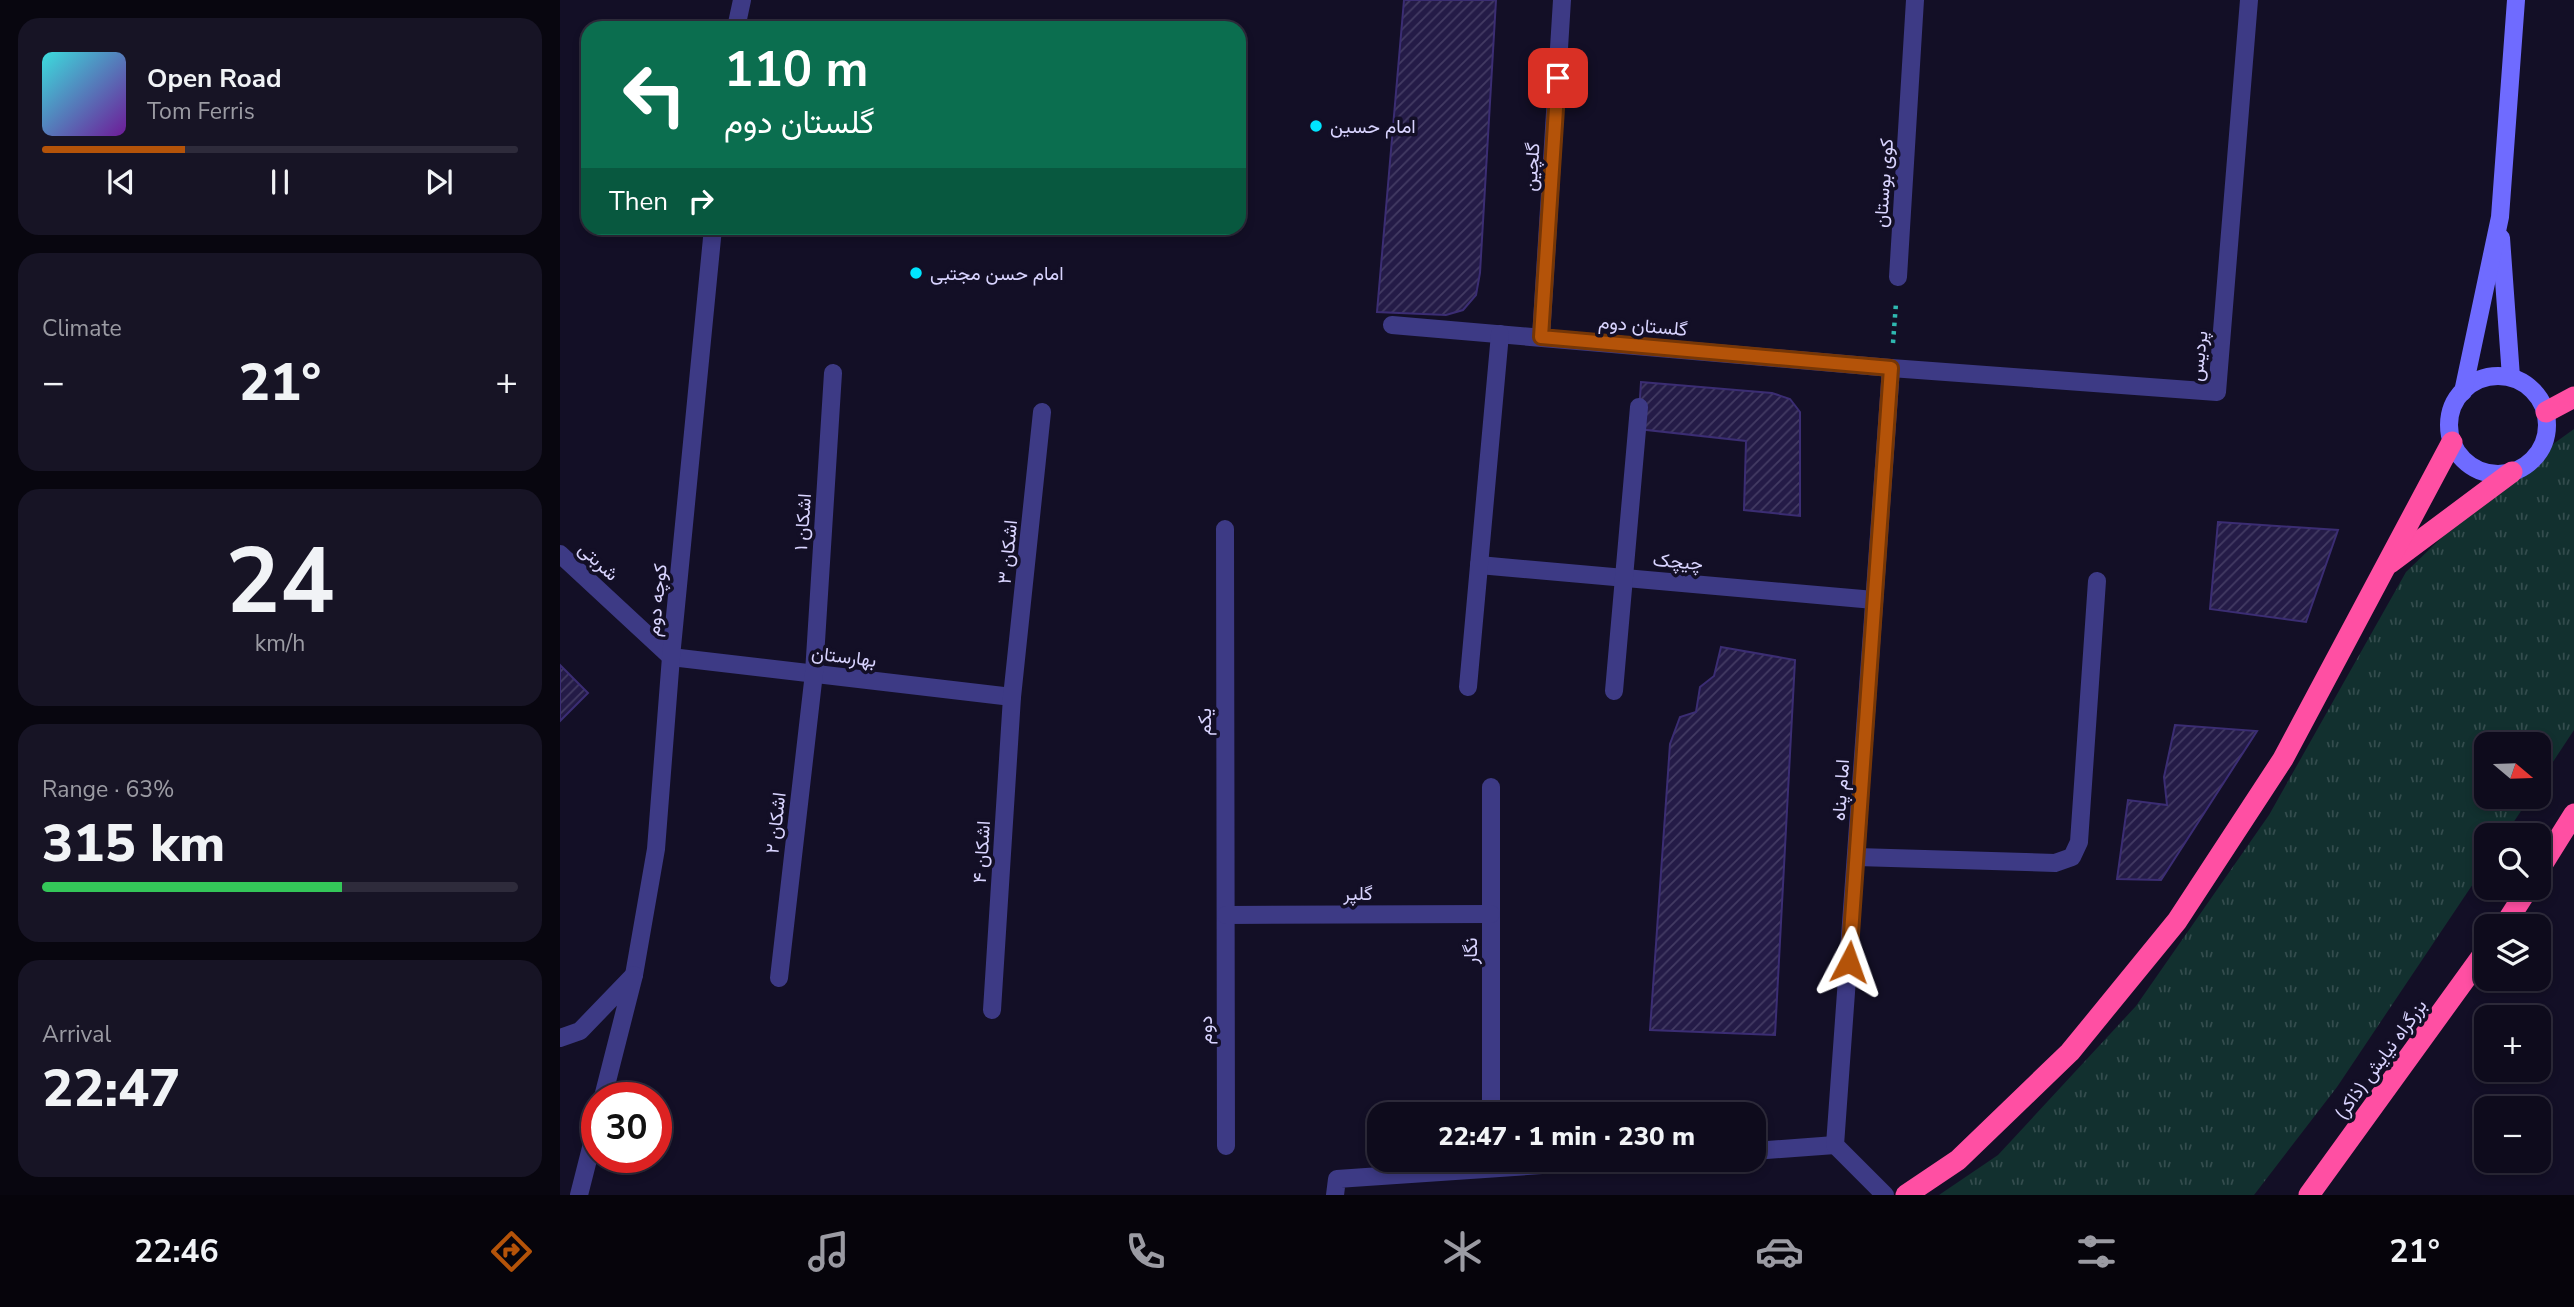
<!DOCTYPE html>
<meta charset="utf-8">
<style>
body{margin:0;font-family:"Nunito Sans",Vazirmatn,sans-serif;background:#171425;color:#f1f3f6;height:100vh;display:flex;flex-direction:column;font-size:26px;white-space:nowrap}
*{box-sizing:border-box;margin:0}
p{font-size:23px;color:#9b9ba3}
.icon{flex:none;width:38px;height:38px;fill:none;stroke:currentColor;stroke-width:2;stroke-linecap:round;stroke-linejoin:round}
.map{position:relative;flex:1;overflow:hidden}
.drawer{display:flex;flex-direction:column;gap:18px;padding:18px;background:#08060f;width:560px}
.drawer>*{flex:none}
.hud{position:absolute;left:21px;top:21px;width:665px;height:214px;border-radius:21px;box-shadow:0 4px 10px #0003,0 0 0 2px #2e2b3b;background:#0b6e4f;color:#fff;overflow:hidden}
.needle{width:46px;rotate:109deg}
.controls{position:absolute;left:1914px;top:732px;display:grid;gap:14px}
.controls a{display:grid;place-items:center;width:77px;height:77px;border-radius:14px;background:#0e0b1c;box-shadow:0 4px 10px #0003,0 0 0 2px #2e2b3b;font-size:35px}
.speed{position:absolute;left:21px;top:1082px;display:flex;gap:14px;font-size:35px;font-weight:700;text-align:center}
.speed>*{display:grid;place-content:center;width:91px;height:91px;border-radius:50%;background:#0e0b1c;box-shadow:0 4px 10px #0003,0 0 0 2px #2e2b3b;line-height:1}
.speed .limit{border:10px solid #d22;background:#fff;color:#111}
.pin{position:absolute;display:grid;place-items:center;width:60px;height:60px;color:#fff;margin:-30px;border-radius:14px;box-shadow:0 4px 10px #0006}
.me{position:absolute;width:77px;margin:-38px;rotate:4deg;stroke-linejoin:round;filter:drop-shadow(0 0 5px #0008)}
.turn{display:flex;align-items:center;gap:24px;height:147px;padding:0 28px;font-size:32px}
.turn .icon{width:91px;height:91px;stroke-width:2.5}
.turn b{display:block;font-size:49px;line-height:60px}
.then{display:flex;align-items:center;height:66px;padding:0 28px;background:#0003;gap:14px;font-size:26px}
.big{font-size:52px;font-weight:800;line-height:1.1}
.drawer .tile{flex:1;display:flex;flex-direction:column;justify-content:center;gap:10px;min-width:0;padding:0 24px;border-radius:21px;background:#171425}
.drawer .dial{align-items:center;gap:0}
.dial b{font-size:91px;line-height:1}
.song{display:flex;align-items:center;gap:21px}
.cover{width:84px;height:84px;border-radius:10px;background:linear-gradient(135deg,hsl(180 70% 55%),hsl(280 70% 35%))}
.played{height:7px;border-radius:4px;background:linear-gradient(90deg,#b45309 30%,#2e2b3b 30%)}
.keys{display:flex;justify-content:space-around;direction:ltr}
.heat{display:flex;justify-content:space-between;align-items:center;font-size:38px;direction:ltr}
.charge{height:10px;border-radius:5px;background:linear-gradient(90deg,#34c759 63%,#2e2b3b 0)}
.trip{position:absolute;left:807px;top:1102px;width:399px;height:70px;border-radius:21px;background:#0e0b1c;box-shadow:0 4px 10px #0003,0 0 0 2px #2e2b3b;font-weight:800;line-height:70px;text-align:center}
.dock{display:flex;height:112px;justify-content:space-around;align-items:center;background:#06040b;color:#9b9ba3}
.dock .icon{width:49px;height:49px}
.dock .on{color:#b45309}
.dock b{font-size:32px;color:#f1f3f6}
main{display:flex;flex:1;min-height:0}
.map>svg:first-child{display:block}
.grass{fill:url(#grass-tufts)}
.building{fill:url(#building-hatch);stroke:#3b2d73;stroke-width:2}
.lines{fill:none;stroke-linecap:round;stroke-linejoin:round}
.path{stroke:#2fb8b0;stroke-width:4.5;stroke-dasharray:3.5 5;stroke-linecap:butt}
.street{stroke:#3d3a85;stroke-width:18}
.secondary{stroke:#6f6bff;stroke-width:18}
.highway{stroke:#ff4fa3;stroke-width:21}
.route-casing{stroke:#753606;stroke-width:18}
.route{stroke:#b45309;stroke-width:12}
.poi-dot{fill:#00e5ff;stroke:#130f26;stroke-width:2.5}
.labels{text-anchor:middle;stroke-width:7;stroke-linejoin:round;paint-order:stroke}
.poi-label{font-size:19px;fill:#d9d4ff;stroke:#130f26;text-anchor:start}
.street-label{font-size:19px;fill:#d9d4ff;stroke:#130f26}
</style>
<main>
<section class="drawer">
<div class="tile">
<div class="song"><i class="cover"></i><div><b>Open Road</b><p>Tom Ferris</p></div></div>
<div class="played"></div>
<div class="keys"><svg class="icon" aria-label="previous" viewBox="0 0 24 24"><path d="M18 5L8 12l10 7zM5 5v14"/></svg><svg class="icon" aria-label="pause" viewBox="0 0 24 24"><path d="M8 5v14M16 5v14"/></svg><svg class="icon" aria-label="next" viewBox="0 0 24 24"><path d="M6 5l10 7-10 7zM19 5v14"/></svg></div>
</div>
<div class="tile"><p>Climate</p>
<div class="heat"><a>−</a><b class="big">21°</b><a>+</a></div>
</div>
<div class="tile dial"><b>24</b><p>km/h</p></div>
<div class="tile"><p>Range · 63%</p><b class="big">315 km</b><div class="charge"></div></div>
<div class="tile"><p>Arrival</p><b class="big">22:47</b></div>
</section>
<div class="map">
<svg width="2014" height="1195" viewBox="0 0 2014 1195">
<defs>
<pattern id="grass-tufts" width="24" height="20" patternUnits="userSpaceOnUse" patternTransform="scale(1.75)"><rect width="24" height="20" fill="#12302f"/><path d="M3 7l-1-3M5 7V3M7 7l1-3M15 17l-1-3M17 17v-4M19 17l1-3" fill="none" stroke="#344d4e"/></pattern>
<pattern id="building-hatch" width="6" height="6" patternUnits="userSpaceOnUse" patternTransform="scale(1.75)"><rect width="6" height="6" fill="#241b47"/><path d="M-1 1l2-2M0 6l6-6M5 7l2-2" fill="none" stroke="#433b63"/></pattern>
</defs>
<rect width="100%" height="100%" fill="#130f26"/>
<path class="grass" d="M2014,429V730L1979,783V744H1927V796H1971L1945,835H1927V863L1777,1087L1694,1195H1379L1438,1155L1576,1006L1709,815L1846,572L1935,486Z"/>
<g class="building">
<path d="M844,0H936L920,273L916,295L903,310L886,315L817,312Z"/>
<path d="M1081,382L1212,393L1230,399L1240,412V516L1184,510L1186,441L1078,429Z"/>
<path d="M1658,522L1778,530L1746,622L1650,609Z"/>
<path d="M1161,647L1235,660L1215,1035L1090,1030L1110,744L1120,717L1136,712L1140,687L1154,676Z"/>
<path d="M0,665L28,693L0,721Z"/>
<path d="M1615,725L1697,731L1601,880L1557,879L1568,800L1607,805L1604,777Z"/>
</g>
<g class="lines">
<path class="path" d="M1333,343L1336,303"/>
<g class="street">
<path d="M176,28L182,0"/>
<path d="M1338,277L1355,0"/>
<path d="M832,325L1331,368L1657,392L1689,0"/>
<path d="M981,337L1002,0"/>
<path d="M665,529L666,1146"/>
<path d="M0,554L111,657L452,697"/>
<path d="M919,565L1314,600"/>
<path d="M908,687L940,334"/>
<path d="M1054,691L1079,407"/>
<path d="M931,787V1115"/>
<path d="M1297,857L1495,863L1512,857L1519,842L1537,581"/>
<path d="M666,915L931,914"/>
<path d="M74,975L96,849L111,657L153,228"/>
<path d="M219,978L254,673L273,373"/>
<path d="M432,1010L452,697L482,412"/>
<path d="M0,1038L20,1031L74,975L43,1097"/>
<path d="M1194,1151L1275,1145"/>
<path d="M19,1195L37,1124"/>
<path d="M775,1195L777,1179L1056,1160"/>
<path d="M1325,1195L1275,1145L1331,368"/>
</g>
<g class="secondary">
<path d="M1941,238L1951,377"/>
<circle cx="1938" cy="425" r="49"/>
<path d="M1903,392L1940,217L1956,0"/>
</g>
<g class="highway">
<path d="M1986,412L2014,397"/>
<path d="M1830,563L1952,472"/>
<path d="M1979,870L2014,814"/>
<path d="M1944,926L1969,887"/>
<path d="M1346,1195L1398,1160L1510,1052L1617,921L1723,759L1892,442"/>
<path d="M1749,1195L1927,949"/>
</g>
</g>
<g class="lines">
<g class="route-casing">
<path id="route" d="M998,78L981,337L1331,368L1289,962"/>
</g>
<use href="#route" class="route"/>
</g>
<g class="poi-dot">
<circle cx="756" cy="126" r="7"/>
<circle cx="356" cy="273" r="7"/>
</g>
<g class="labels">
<g class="poi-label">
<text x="770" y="133">امام حسین</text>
<text x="370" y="280">امام حسن مجتبی</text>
</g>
<g class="street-label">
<text transform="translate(971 167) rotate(-86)" y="7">گلچین</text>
<text transform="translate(1323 183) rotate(-86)" y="7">کوی بوستان</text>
<text transform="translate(1083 325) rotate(5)" y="7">گلستان دوم</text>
<text transform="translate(1638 356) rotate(-84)" y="7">پردیس</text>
<text transform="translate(242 522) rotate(-86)" y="7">اشکان ۱</text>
<text transform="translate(447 552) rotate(-84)" y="7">اشکان ۳</text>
<text transform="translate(39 561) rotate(43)" y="7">شربتی</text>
<text transform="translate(1118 561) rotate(5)" y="7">چیچک</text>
<text transform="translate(96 600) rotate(-84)" y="7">کوچه دوم</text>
<text transform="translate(284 656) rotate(7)" y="7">بهارستان</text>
<text transform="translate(644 722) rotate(-90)" y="7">یکم</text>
<text transform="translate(1280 790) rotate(-86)" y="7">امام پناه</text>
<text transform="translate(215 823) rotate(-83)" y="7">اشکان ۲</text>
<text transform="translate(421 852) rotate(-86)" y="7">اشکان ۴</text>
<text x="798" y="900">گلپر</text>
<text transform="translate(910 951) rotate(-90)" y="7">نگار</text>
<text transform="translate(645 1030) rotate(-90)" y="7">دوم</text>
<text transform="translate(1820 1059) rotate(-54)" y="7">بزرگراه نیایش (ذاکر)</text>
</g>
</g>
</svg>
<div class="controls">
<a><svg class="needle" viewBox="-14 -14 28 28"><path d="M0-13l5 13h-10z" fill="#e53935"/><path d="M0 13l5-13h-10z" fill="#9b9ba3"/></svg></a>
<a><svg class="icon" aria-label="search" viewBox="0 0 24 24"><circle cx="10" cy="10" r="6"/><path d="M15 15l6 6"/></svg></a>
<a><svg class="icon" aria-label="layers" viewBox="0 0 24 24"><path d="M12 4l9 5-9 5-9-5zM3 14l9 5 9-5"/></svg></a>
<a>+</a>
<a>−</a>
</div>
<div class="speed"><div class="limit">30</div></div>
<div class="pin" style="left:998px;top:78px;background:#d93025"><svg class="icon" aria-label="arrive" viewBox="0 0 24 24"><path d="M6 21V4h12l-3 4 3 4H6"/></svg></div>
<svg class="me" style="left:1289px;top:962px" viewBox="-20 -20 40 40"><path d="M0-17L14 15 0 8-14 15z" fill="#b45309" stroke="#fff" stroke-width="4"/></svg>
<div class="trip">22:47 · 1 min · 230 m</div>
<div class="hud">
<div class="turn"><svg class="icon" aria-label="left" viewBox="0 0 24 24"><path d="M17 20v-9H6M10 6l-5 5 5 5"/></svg><div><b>110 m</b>گلستان دوم</div></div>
<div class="then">Then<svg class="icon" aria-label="right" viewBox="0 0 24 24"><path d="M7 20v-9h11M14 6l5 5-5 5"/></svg></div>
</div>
</div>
</main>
<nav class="dock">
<b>22:46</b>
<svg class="icon on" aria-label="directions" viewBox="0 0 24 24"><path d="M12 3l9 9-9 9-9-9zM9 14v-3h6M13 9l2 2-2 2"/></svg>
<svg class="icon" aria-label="music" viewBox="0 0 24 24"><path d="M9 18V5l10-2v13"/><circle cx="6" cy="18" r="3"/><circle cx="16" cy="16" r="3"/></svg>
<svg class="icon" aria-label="phone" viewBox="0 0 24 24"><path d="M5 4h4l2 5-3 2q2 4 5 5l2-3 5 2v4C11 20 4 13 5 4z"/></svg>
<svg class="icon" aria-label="climate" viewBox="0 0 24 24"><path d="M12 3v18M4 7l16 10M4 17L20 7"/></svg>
<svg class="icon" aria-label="car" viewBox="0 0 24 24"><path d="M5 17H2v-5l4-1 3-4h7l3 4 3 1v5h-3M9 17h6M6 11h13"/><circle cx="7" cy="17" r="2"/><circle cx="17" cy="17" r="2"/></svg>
<svg class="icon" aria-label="filters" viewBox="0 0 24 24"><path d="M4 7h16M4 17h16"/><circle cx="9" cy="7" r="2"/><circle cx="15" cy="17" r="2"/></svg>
<b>21°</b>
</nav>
